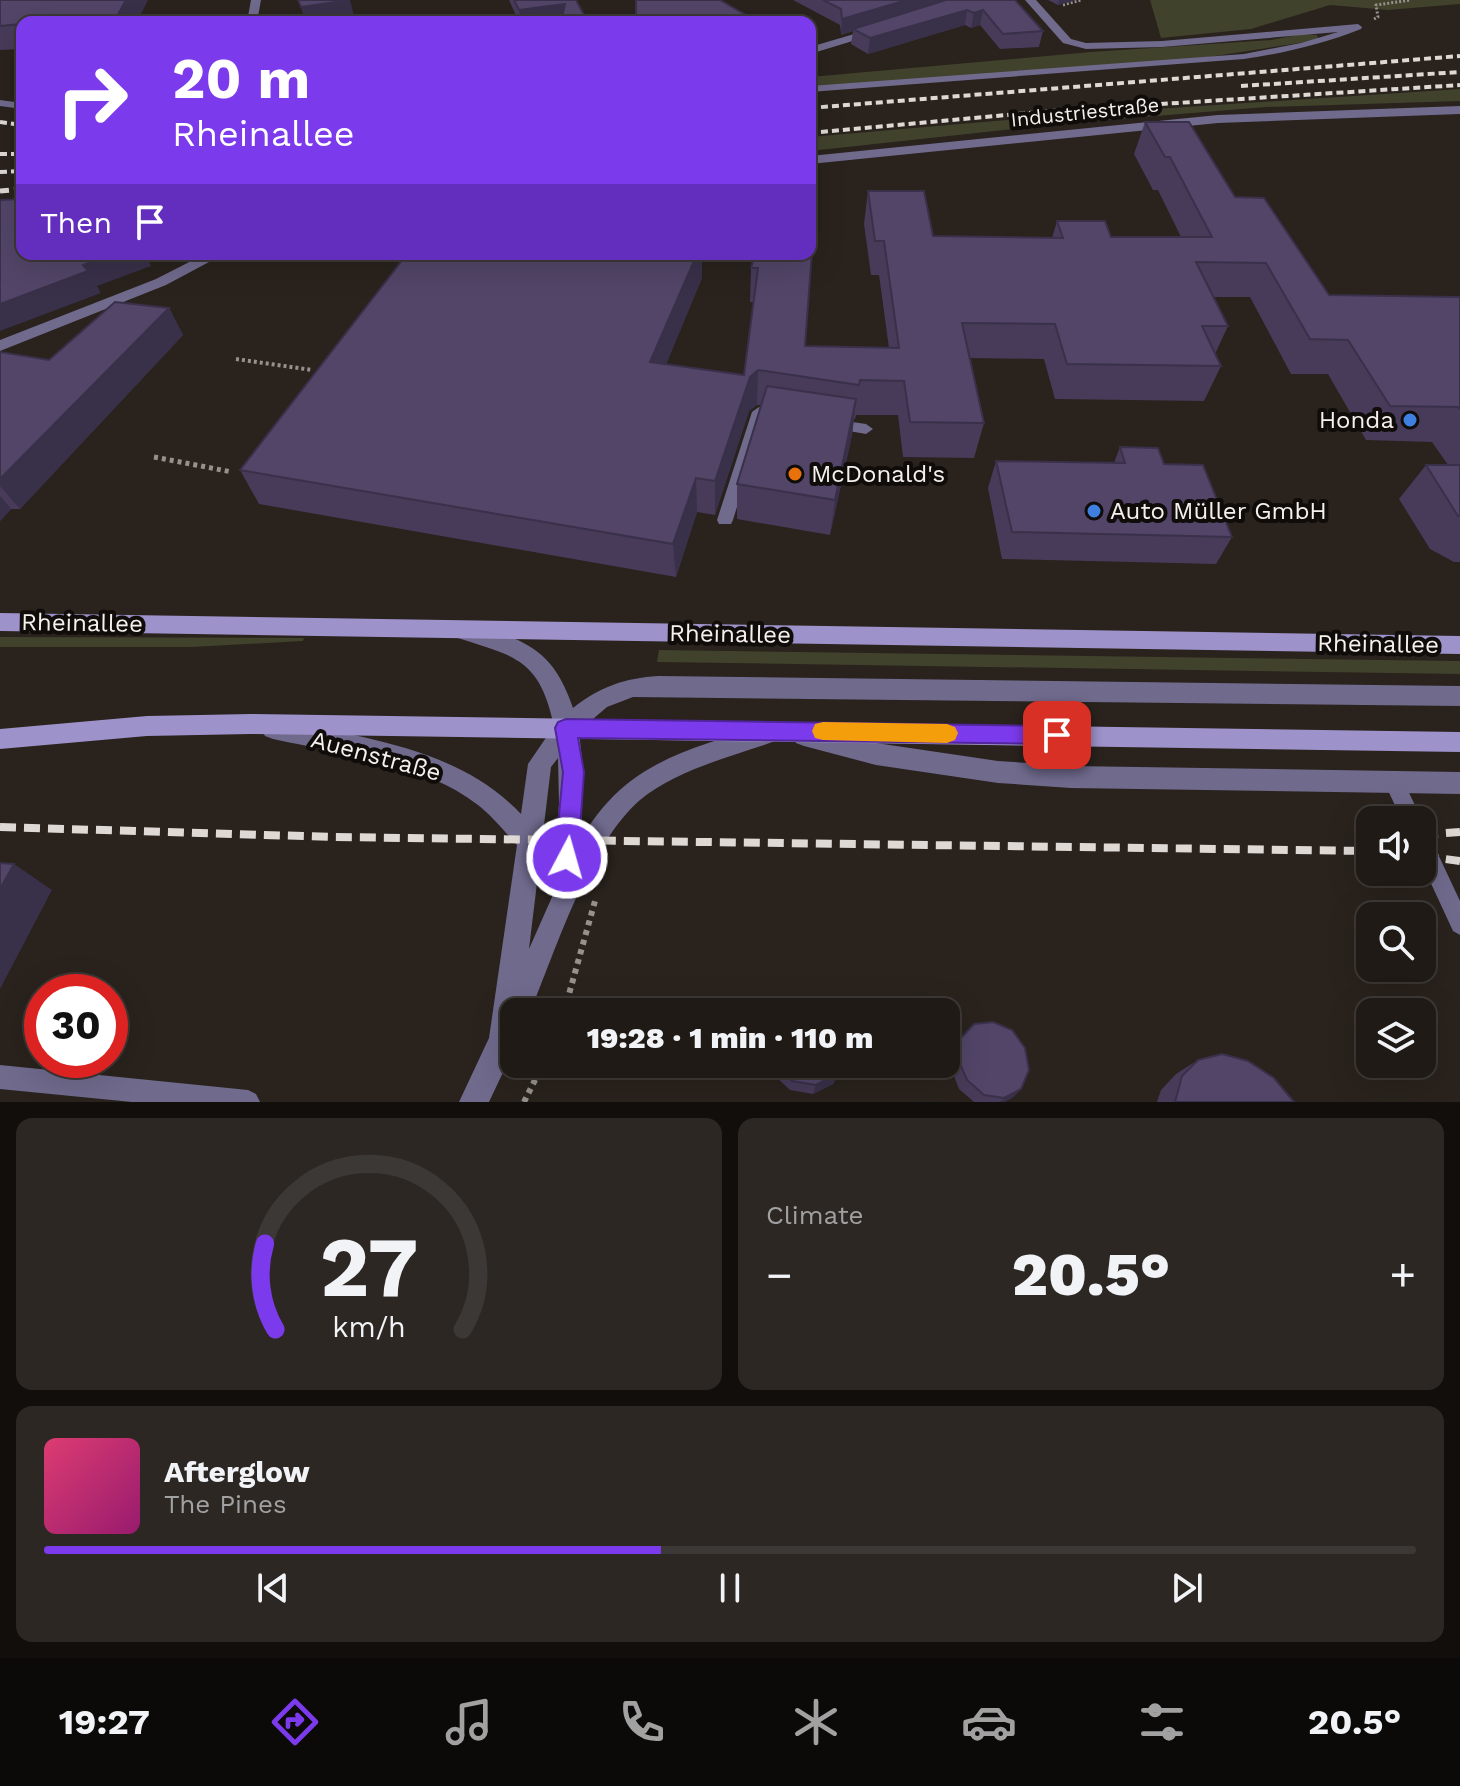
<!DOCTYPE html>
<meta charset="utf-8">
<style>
body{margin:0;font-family:"Work Sans",sans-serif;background:#2c2723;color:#f1f3f6;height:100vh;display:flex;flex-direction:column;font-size:30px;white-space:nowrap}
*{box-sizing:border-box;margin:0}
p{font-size:26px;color:#a1a1a1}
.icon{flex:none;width:44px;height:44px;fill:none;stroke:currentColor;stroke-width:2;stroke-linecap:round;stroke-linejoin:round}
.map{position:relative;height:1102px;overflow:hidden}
.side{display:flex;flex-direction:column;gap:16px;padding:16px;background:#110e0c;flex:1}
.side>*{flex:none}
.guide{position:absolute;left:16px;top:16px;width:800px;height:244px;border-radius:16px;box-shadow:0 8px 32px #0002,0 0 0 2px #3c3835;background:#7c3aed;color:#fff;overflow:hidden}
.buttons{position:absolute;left:1356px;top:806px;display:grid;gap:16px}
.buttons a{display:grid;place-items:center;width:80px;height:80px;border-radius:16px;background:#1f1a16;box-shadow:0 8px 32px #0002,0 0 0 2px #3c3835;font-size:40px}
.speed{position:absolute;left:24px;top:974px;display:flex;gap:16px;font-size:40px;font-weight:700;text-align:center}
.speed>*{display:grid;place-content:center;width:104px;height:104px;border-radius:50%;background:#1f1a16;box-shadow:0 8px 32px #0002,0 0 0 2px #3c3835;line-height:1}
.speed .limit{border:12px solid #d22;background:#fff;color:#111}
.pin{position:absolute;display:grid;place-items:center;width:68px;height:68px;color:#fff;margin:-34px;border-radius:16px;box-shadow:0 4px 12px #0006}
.me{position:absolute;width:88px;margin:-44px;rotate:6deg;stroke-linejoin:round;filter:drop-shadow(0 0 6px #0008)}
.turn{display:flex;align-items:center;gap:28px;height:168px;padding:0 24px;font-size:36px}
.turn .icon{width:104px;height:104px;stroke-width:2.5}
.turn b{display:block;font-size:56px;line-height:68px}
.then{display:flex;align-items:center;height:76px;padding:0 24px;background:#0003;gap:16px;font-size:30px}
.big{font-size:60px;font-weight:800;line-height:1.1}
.side .tile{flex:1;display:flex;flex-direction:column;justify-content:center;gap:12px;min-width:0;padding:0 28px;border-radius:16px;background:#2c2723}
.side .dial{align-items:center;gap:0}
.dial svg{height:208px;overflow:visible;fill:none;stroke:#3c3835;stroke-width:7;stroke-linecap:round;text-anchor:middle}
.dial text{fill:#f1f3f6;stroke:none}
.song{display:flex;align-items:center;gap:24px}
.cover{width:96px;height:96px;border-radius:12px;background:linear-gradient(135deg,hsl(340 70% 55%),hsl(320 70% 35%))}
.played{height:8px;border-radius:4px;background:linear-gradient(90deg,#7c3aed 45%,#3c3835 45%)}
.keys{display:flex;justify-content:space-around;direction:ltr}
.heat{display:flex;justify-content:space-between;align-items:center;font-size:44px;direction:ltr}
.side .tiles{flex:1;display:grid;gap:16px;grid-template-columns:1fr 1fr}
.tile:last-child{grid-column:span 2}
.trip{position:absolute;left:500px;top:998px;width:460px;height:80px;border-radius:16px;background:#1f1a16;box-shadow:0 8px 32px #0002,0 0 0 2px #3c3835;font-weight:800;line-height:80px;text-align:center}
.tab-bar{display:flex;height:128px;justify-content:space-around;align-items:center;background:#0c0a09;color:#a1a1a1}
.tab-bar .icon{width:56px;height:56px}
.tab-bar .on{color:#7c3aed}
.tab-bar b{font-size:36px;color:#f1f3f6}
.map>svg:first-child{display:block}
.green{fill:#40422c}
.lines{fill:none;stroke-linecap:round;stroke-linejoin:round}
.path-far3{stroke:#97918d;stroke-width:3;stroke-dasharray:2 2;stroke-linecap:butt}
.path-far2{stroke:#97918d;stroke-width:4;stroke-dasharray:3 3;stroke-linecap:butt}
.path-far1{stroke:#97918d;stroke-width:5;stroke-dasharray:4 4;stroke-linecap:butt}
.path{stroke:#97918d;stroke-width:6;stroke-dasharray:5 5;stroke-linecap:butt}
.service{fill:#706a8d;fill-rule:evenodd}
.minor{fill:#706a8d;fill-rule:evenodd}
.tertiary{fill:#706a8d;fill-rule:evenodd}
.secondary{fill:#9d92c9;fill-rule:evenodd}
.rail-far2{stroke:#ded9d5;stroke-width:4;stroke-dasharray:7 4;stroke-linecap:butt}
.rail-far1{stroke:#ded9d5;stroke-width:5;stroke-dasharray:9 5;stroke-linecap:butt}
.rail{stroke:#ded9d5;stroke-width:8;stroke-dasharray:16 8;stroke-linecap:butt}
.wall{fill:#473b59}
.shaded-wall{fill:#393049}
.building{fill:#524568;stroke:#393049;stroke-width:2}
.route{fill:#7c3aed;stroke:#51269a;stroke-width:2}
.slow{fill:#f59e0b}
.shop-dot{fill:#3f7fe0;stroke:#0f0c0a;stroke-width:3}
.food-dot{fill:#e8710a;stroke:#0f0c0a;stroke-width:3}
.labels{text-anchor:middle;stroke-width:8;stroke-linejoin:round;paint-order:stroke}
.far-street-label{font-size:20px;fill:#f6f1ee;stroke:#0f0c0a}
.poi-label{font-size:24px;fill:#f6f1ee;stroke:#0f0c0a;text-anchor:start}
.street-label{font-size:24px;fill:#f6f1ee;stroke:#0f0c0a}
</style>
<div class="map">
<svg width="1460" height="1102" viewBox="0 0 1460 1102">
<rect width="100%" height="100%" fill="#29221d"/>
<g class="green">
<path d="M1150,0H1460V4L1388,10L1330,5L1251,29L1161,38Z"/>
<path d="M1303,34L1317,35L1319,40L1202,58L810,89V77L1091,52L1271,40Z"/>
<path d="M1460,89V101L1266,107L1070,123L810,151V137L1065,115Z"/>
<path d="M0,637L304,638L303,641L192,647H0Z"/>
<path d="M659,650L1460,661V674L657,662Z"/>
</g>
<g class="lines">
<g class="path-far3">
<path d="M1063,5L1081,0"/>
<path d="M1374,19L1378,17L1376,5L1411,0"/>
</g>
<path class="path-far2" d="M236,359L312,370"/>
<path class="path-far1" d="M154,457L232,472"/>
<g class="path">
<path d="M564,1012L595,901"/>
<path d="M524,1102L543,1064"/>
</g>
<g class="service">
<path d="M1358,24L1362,27L1361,29C1323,44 1285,53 1244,59L810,92V86L1244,54L1301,43L1338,32L1162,47L1158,44L1162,41Z"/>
<path d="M0,100L22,103V109L0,106Z"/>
<path d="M759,407L785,413L787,416L780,421L764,418L733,520L731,524H719L717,520L752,412Z"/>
<path d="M831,419L866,424L873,429L866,434L826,427L824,424L826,421Z"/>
<path d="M1394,773L1401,776L1422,820H1402L1384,782L1387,776Z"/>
<path d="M1422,832L1429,835L1460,901V935L1453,931L1422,864Z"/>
<path d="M0,1065L248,1090L256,1094L260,1102H132L0,1089Z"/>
</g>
<g class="minor">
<path d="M1025,0H1036L1071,39L1086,43L1162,41L1168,44L1162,47L1086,49L1063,43Z"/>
<path d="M878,27L883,30L882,32L810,54V47Z"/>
<path d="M463,622C521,639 552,645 573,708C599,687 625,678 658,676L1460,686V706L633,697L607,707L579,731L583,769L581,839C628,758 692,750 773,722L781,725L785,732L781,739C735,756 679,768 640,800C589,844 556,950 530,1012H514V1049L489,1102H459L489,1038L517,845C504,831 492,816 478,805C421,761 340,754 273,739L265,736L261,729L265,722L273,719C359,737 458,747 521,814L528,764L554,726C539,657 515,657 455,637L452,631L455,625ZM558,758L559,803L552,897L529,949L551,767Z"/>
<path d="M804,726L876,743L998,761L1071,766L1460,772V794L1071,788L998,783L876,765L804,746L796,743L792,736L796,729Z"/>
</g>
<g class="tertiary">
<path d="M251,0H261L257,22H247Z"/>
<path d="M1460,106V114L1218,123L810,164V156L1218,115Z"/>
<path d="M205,254H224L166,285L0,351V340L156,279Z"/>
</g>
<g class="secondary">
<path d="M0,613L1460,636V654L0,631Z"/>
<path d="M251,714L1460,732V752L251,734L147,736L0,749V729L147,716Z"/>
</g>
<g class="rail-far2">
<path d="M1241,86L1460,72"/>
<path d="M810,108L1460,56"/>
<path d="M0,122L22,125"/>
<path d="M810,133L1051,111L1460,85"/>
<path d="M0,154H22"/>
<path d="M0,172L22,171"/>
</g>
<path class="rail-far1" d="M0,191L22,189"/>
<g class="rail">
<path d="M0,827L334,837L1370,851"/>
<path d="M1422,835L1460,832"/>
<path d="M1422,856L1460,861"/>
</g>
</g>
<g class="wall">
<path d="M0,0L137,22H22V49L0,50Z"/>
<path d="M509,0H576L588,22H519Z"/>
<path d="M793,0H1015L1043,31L1039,47L1000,49L980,25L971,28L965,25L868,54L851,44L853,31L841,35L840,25Z"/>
<path d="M1048,0H1076L1058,5Z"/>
<path d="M1145,122L1235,197L1329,295L1460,297V562H1454L1430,549L1399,499L1426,465H1448L1432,442L1366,440L1328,374H1291L1250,297H1214L1228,326L1215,354L1221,366L1204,401L1055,399L1044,359L970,358L984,423L974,458L903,457L898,415H856L855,419H854L852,435L830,535L737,519V484L761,405H757L749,411L715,515L697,512L676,577L259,504L240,470L702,278L666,364L744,375L754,302H750L751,268L811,210L805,346L889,348L879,275H871L864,224L868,191L933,236L1052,238L1057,221L1111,237H1181L1158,190H1153L1134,154Z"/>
<path d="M169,308L183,335L20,509H11L0,521V352L49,360Z"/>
<path d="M1120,447L1164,464L1232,537L1216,564L1002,559L988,488L996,461L1114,463Z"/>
<path d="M961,1038L1021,1089L1012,1098L1004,1102H974L959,1089L951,1068L953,1048Z"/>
<path d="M1198,1060L1294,1102H1157L1161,1090L1176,1074Z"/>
<path d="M770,1064H844L833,1084L813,1094L790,1090L773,1074Z"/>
</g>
<g class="shaded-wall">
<path d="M126,0H148L137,22H114Z"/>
<path d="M350,0L354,16L316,22H305L301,7Z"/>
<path d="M907,0H956L853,29V31L841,35L842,19Z"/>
<path d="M1059,0H1076L1058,5Z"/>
<path d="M565,4L567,22H521L519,10Z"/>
<path d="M967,10L965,25L868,54L870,38Z"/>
<path d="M983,10L980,25L971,28L974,13Z"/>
<path d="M113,254H145L151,266L97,286L101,293L0,331V304L83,265Z"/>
<path d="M697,254H702V278L653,396L650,362Z"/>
<path d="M169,308L183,335L20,509L0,486V479Z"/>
<path d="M758,370L757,405L749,411L715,515V481L750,377Z"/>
<path d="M856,399L852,435L830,535L835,500Z"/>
<path d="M696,478L697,512L676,577L673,544Z"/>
<path d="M0,496L11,509L0,521Z"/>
<path d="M14,864L52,890L0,989V889Z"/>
<path d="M842,1064H844L833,1084L813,1094L816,1085Z"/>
<path d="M1021,1089L1012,1098L1004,1102H1000L1004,1098Z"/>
</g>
<g class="building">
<path d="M0,0H126L114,22H82L83,20L49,22H22V24L0,26Z"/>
<path d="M298,0H350L301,7Z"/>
<path d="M514,0H576L588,22H561L565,4L519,10Z"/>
<path d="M636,0H720L758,22H636Z"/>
<path d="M823,0H907L842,19L841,9Z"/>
<path d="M946,0H1015L1043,31L1003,34L983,10L974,13L967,10L870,38L853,29Z"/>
<path d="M1145,122H1189L1235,197L1264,198L1329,295L1460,297V409L1458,407L1390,406L1348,340L1310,339L1266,263L1196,262L1228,326H1202L1221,366L1067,364L1055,324L962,323L984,423L910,422L904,381L860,380L859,385L758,370L750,377L715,481L696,478L673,544L240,470L407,254H697L650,362L744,375L758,268H751L755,254H810V191H813L810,210L815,211L805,346L899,348L884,241H875L868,191H924L933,236L1063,238L1057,221H1105L1111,237H1212L1170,157H1165Z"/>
<path d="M22,199V254H113L83,265L88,271L0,304V200Z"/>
<path d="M115,302L169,308L0,479V352L49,360Z"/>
<path d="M767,386L856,399L835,500L737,484Z"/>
<path d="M1120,447L1158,448L1164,464L1203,465L1232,537L1012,532L996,461L1125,463Z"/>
<path d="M1426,465H1460V516H1458Z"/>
<path d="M0,863L14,864L0,889Z"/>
<path d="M811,998L833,1008L835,1012H779L790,1001Z"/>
<path d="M993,1022L1012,1030L1025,1048L1029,1070L1021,1089L1004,1098L984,1095L967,1080L958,1059L961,1038L974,1024Z"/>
<path d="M1222,1054L1248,1061L1274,1078L1294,1102H1175L1182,1076L1198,1060Z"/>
<path d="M774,1064H842L836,1074L816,1085L792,1081Z"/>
</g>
<path class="route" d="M566,719L1057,726L1065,728L1068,735L1065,742L1057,744L578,738L584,772L578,858L575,866L567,869L559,866L555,858L563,772L555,728L558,722Z"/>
<path class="slow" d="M823,722L947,724L955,727L958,733L955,740L947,743L823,740L815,738L812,731L815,724Z"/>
<g class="shop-dot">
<circle cx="1410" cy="420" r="8"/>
<circle cx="1094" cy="511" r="8"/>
</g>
<circle class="food-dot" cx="795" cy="474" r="8"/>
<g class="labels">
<g class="far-street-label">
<text transform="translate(1085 112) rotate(-6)" y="7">Industriestraße</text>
</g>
<g class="poi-label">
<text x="1394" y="428" text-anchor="end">Honda</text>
<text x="811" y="482">McDonald's</text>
<text x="1110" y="519">Auto Müller GmbH</text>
</g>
<g class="street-label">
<text transform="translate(82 623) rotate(1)" y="8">Rheinallee</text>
<text transform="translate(730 634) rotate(1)" y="8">Rheinallee</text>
<text transform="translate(1378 644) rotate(1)" y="8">Rheinallee</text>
<text transform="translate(376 756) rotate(15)" y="8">Auenstraße</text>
</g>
</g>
</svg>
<div class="buttons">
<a><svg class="icon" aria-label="sound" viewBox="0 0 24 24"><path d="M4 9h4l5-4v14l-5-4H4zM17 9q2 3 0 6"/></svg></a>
<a><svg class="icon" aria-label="search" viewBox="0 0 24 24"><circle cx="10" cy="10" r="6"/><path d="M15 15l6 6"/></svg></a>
<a><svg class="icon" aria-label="layers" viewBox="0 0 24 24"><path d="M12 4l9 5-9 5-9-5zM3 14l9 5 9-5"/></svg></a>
</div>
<div class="speed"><div class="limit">30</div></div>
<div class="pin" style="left:1057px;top:735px;background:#d93025"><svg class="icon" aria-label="arrive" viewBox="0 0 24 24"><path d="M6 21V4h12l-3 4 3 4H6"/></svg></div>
<svg class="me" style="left:567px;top:858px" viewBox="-20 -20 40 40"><circle r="17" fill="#7c3aed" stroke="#fff" stroke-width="3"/><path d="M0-11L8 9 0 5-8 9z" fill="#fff"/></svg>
<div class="trip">19:28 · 1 min · 110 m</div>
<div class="guide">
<div class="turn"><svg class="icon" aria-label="right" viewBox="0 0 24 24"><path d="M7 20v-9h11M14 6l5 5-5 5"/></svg><div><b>20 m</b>Rheinallee</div></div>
<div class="then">Then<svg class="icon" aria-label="arrive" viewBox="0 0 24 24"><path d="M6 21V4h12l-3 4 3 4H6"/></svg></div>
</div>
</div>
<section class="side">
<div class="tiles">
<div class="tile dial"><svg viewBox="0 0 100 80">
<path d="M14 69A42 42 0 1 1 86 69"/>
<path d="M14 69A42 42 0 0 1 10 36" stroke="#7c3aed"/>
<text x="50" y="56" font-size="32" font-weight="700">27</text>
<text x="50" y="72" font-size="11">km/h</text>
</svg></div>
<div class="tile"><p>Climate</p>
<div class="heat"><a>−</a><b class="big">20.5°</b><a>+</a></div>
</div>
<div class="tile">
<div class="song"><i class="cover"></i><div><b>Afterglow</b><p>The Pines</p></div></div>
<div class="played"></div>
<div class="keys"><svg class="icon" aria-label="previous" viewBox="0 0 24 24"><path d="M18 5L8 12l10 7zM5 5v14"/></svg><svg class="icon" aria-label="pause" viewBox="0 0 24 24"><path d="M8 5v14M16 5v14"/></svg><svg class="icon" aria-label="next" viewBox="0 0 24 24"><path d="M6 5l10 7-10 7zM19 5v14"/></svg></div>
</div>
</div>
</section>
<nav class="tab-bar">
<b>19:27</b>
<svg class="icon on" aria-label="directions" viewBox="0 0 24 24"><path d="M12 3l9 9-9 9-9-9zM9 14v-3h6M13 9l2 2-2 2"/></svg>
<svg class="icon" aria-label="music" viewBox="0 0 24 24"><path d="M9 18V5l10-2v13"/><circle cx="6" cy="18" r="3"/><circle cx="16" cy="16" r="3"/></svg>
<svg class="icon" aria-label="phone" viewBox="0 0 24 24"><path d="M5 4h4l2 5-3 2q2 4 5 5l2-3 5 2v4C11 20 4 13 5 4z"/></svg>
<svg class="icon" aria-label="climate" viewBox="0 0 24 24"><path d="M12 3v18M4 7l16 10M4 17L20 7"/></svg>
<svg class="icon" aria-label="car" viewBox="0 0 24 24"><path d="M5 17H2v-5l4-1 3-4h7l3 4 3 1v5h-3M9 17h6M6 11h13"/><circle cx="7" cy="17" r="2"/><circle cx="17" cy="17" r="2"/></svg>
<svg class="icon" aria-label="filters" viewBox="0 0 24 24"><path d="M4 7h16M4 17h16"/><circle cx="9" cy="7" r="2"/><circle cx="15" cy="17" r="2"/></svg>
<b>20.5°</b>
</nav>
